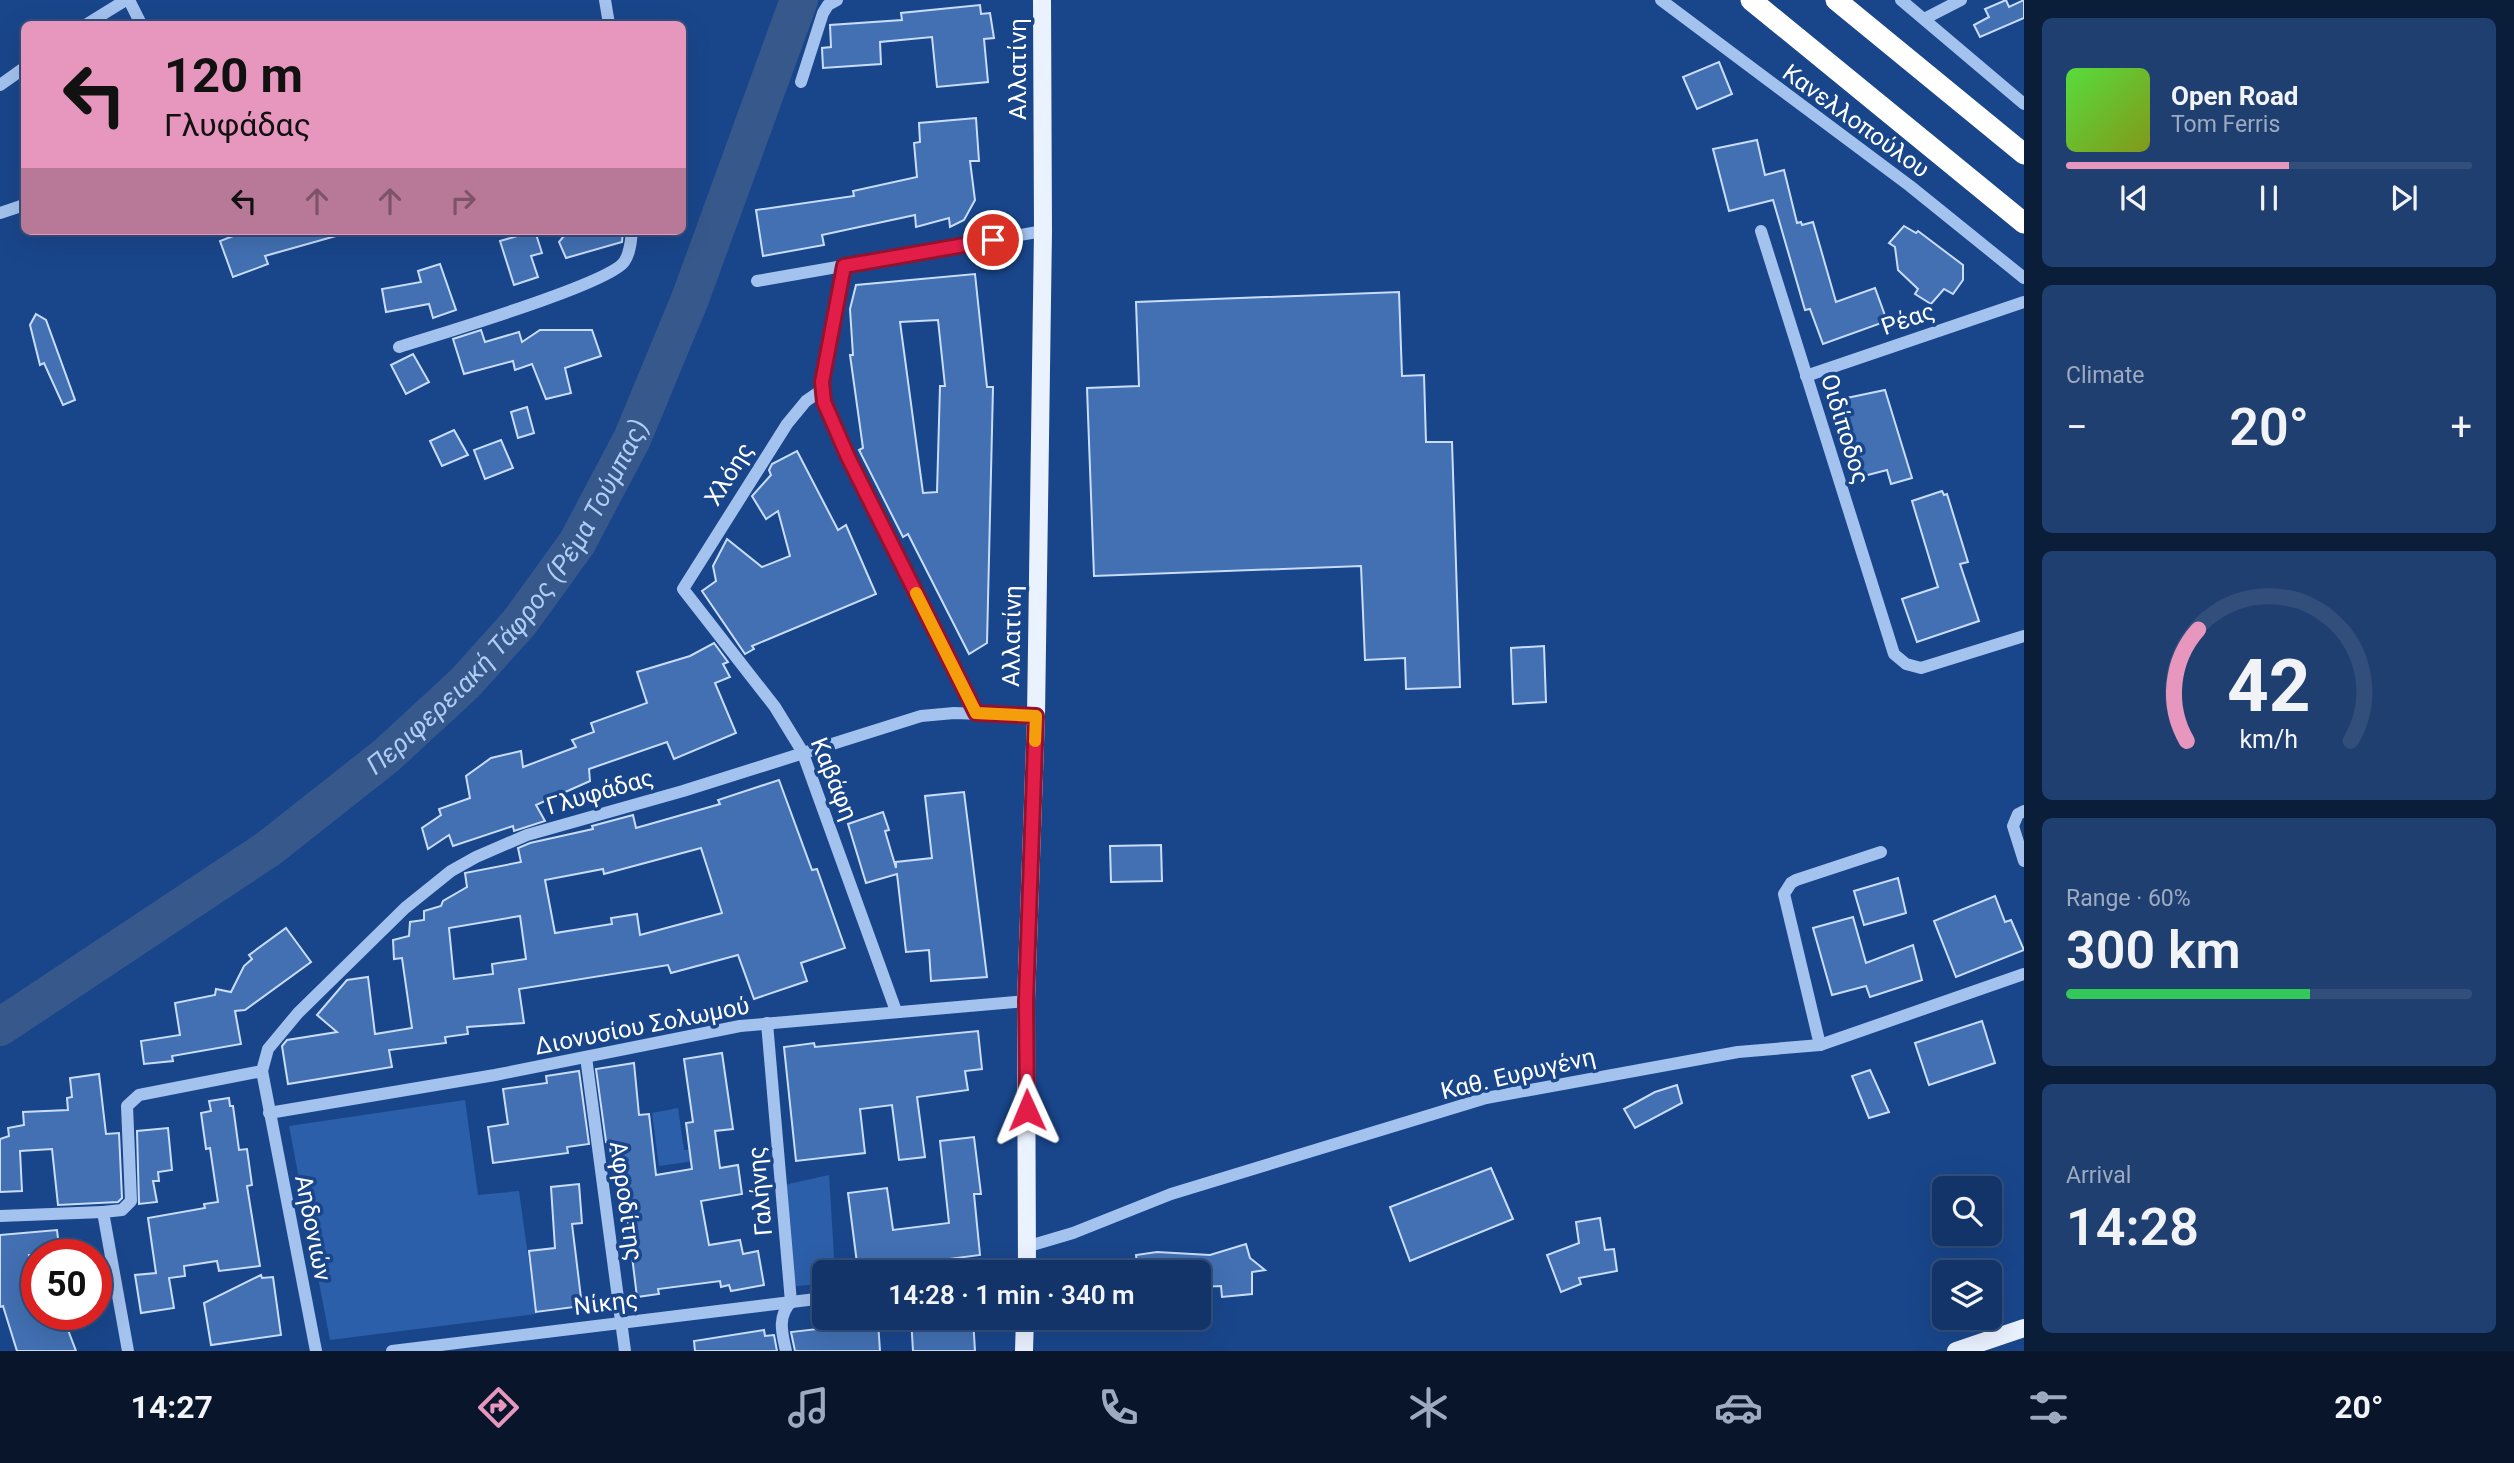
<!DOCTYPE html>
<meta charset="utf-8">
<style>
body{margin:0;font-family:Roboto,sans-serif;background:#203f71;color:#f1f3f6;height:100vh;display:flex;flex-direction:column;font-size:26px;white-space:nowrap}
*{box-sizing:border-box;margin:0}
p{font-size:23px;color:#9daac0}
.icon{flex:none;width:38px;height:38px;fill:none;stroke:currentColor;stroke-width:2;stroke-linecap:round;stroke-linejoin:round}
.map{position:relative;flex:1;overflow:hidden}
.panel{display:flex;flex-direction:column;gap:18px;padding:18px;background:#0a1d39;width:490px}
.panel>*{flex:none}
.banner{position:absolute;left:21px;top:21px;width:665px;height:214px;border-radius:10px;box-shadow:0 7px 28px #0002,0 0 0 2px #324f7c;background:#e797bd;color:#111;overflow:hidden}
.fabs{position:absolute;left:1932px;top:1176px;display:grid;gap:14px}
.fabs a{display:grid;place-items:center;width:70px;height:70px;border-radius:10px;background:#133468;box-shadow:0 7px 28px #0002,0 0 0 2px #324f7c;font-size:35px}
.speed{position:absolute;left:21px;top:1239px;display:flex;gap:14px;font-size:35px;font-weight:700;text-align:center}
.speed>*{display:grid;place-content:center;width:91px;height:91px;border-radius:50%;background:#133468;box-shadow:0 7px 28px #0002,0 0 0 2px #324f7c;line-height:1}
.speed .limit{border:10px solid #d22;background:#fff;color:#111}
.pin{position:absolute;display:grid;place-items:center;width:60px;height:60px;color:#fff;margin:-30px;border:4px solid #fff;border-radius:50%;box-shadow:0 2px 7px #0007}
.me{position:absolute;width:77px;margin:-38px;rotate:359deg;stroke-linejoin:round;filter:drop-shadow(0 0 5px #0008)}
.turn{display:flex;align-items:center;gap:24px;height:147px;padding:0 28px;font-size:32px}
.turn .icon{width:91px;height:91px;stroke-width:2.5}
.turn b{display:block;font-size:49px;line-height:60px}
.lanes{display:flex;align-items:center;height:66px;padding:0 28px;background:#0003;justify-content:center;gap:35px;direction:ltr}
.lanes .off{opacity:.35}
.big{font-size:52px;font-weight:600;line-height:1.1}
.panel .card{flex:1;display:flex;flex-direction:column;justify-content:center;gap:10px;min-width:0;padding:0 24px;border-radius:10px;background:#203f71}
.panel .dial{align-items:center;gap:0}
.dial svg{height:182px;overflow:visible;fill:none;stroke:#324f7c;stroke-width:7;stroke-linecap:round;text-anchor:middle}
.dial text{fill:#f1f3f6;stroke:none}
.song{display:flex;align-items:center;gap:21px}
.cover{width:84px;height:84px;border-radius:10px;background:linear-gradient(135deg,hsl(110 70% 55%),hsl(70 70% 35%))}
.played{height:7px;border-radius:4px;background:linear-gradient(90deg,#e797bd 55%,#324f7c 55%)}
.keys{display:flex;justify-content:space-around;direction:ltr}
.heat{display:flex;justify-content:space-between;align-items:center;font-size:38px;direction:ltr}
.charge{height:10px;border-radius:5px;background:linear-gradient(90deg,#34c759 60%,#324f7c 0)}
.trip{position:absolute;left:812px;top:1260px;width:399px;height:70px;border-radius:10px;background:#133468;box-shadow:0 7px 28px #0002,0 0 0 2px #324f7c;font-weight:600;line-height:70px;text-align:center}
.menu{display:flex;height:112px;justify-content:space-around;align-items:center;background:#08152a;color:#9daac0}
.menu .icon{width:49px;height:49px}
.menu .active{color:#e797bd}
.menu b{font-size:32px;color:#f1f3f6}
main{display:flex;flex:1;min-height:0}
.map>svg:first-child{display:block}
.green{fill:#2c5fa9}
.lines{fill:none;stroke-linecap:round;stroke-linejoin:round}
.river{stroke:#37588b;stroke-width:38}
.building{fill:#4270b3;stroke:#c9ddfa;stroke-width:2;fill-rule:evenodd}
.minor{stroke:#a4c2ee;stroke-width:12}
.major{stroke:#eaf1ff;stroke-width:18}
.highway{stroke:#fff;stroke-width:21}
.route-casing{stroke:#92132f;stroke-width:18}
.route{stroke:#e11d48;stroke-width:12}
.slow{stroke:#f59e0b;stroke-width:12}
.labels{text-anchor:middle;stroke-width:7;stroke-linejoin:round;paint-order:stroke}
.street-label{font-size:24px;fill:#fff;stroke:#19468b}
.water-label{font-size:26px;font-style:italic;fill:#afccf5;stroke:#19468b}
</style>
<main>
<div class="map">
<svg width="2024" height="1351" viewBox="0 0 2024 1351">
<rect width="100%" height="100%" fill="#19468b"/>
<g class="green">
<path d="M465,1100L478,1195L519,1191L536,1314L330,1340L289,1126Z"/>
<path d="M678,1108L684,1150L699,1149L701,1160L659,1166L652,1113Z"/>
<path d="M829,1175L835,1272H824V1284L796,1286L780,1186Z"/>
</g>
<g class="lines">
<path class="river" id="s1" d="M0,1027L268,849L387,755L465,683L519,623L577,543L632,439L690,299L799,0"/>
</g>
<g class="building">
<path d="M2006,0L2009,7L2024,0V18L1980,37L1974,25L1989,17L1985,9Z"/>
<path d="M980,5L981,14L990,13L994,38L984,39L988,82L937,87L932,37L880,42L881,64L823,68L822,48L831,47L830,25L902,20L901,13Z"/>
<path d="M1719,62L1732,94L1697,109L1683,77Z"/>
<path d="M976,118L979,161H970L975,200L964,220L950,227L949,218L916,227L915,215L822,235L824,245L763,256L756,210L854,196L853,191L917,177L914,143L920,142L919,123Z"/>
<path d="M1757,140L1765,175L1784,170L1797,223L1801,222L1802,225L1813,222L1836,302L1875,288L1887,321L1823,344L1810,309L1805,310L1773,200L1729,211L1713,149Z"/>
<path d="M1904,226L1916,233L1918,231L1963,265V280L1953,294L1944,289L1931,304L1915,294L1918,289L1898,270L1895,247L1889,243Z"/>
<path d="M246,231H336V236L265,256L268,264L233,277L220,241Z"/>
<path d="M535,231L542,253L531,256L538,277L514,285L500,241Z"/>
<path d="M568,231H623L622,242L566,258L559,242Z"/>
<path d="M440,264L456,310L433,318L429,304L386,312L382,289L421,282L418,271Z"/>
<path d="M975,274L987,387H993L987,643L969,654L908,534L903,537L859,450L863,448L850,355H853L850,309L856,285ZM938,320L945,386H940L937,492L923,493L900,322Z"/>
<path d="M1399,292L1402,376L1424,375L1426,442H1452L1460,687L1406,689L1405,658L1365,660L1361,566L1094,576L1087,388L1139,386L1136,302Z"/>
<path d="M36,314L46,320L75,400L63,405L44,363L40,365L30,325Z"/>
<path d="M481,330L485,342L519,332L522,342L540,330H592L601,356L565,368L571,393L546,399L532,364L515,370L513,361L464,374L453,339Z"/>
<path d="M413,354L429,382L406,394L391,365Z"/>
<path d="M1885,390L1912,478L1891,484L1887,470L1860,477L1837,400Z"/>
<path d="M527,407L534,433L518,438L511,412Z"/>
<path d="M454,430L468,455L442,466L430,441Z"/>
<path d="M501,440L513,468L485,479L474,450Z"/>
<path d="M797,451L838,530L846,525L876,594L752,646L754,649L745,654L702,591L716,581L713,566L727,539L762,567L790,556L778,511L766,519L752,496L771,475L769,470L772,464Z"/>
<path d="M1942,491L1944,495L1947,494L1968,562L1960,564L1979,621L1917,642L1902,599L1938,587L1912,501Z"/>
<path d="M714,643L728,662L723,664L730,677L715,683L736,733L674,759L667,742L589,769L590,781L536,805L545,821L514,831L513,826L453,846L449,835L428,849L422,828L441,815L439,809L470,798L466,776L491,758L521,751L523,767L576,747L572,740L594,732L591,723L647,703L637,672L690,656Z"/>
<path d="M1544,646L1546,702L1513,704L1511,648Z"/>
<path d="M779,780L812,870L817,869L845,948L801,963L807,981L754,999L738,955L671,973L668,965L519,989L524,1023L467,1027L468,1034L445,1037L446,1043L389,1050L392,1067L288,1084L282,1046L287,1040L337,1032L317,1015L347,980L368,977L375,1034L412,1028L402,958L394,959L393,940L409,936L410,922L424,920V911L441,906L443,901L467,887L465,873L521,862L518,848L530,843L593,829L592,826L633,815L636,828L720,804L718,800ZM701,848L722,913L640,935L637,914L611,918L612,924L555,933L545,880L603,869L604,874ZM520,916L526,959L492,964L493,974L454,979L449,928Z"/>
<path d="M964,792L987,977L931,981L929,950L906,952L897,874L866,883L848,824L883,812L889,830L885,831L896,868V862L932,858L925,796Z"/>
<path d="M1161,845L1162,881L1111,882L1110,846Z"/>
<path d="M1898,878L1906,913L1864,925L1854,891Z"/>
<path d="M1995,896L2005,922L2011,920L2024,950L1956,977L1934,921Z"/>
<path d="M1853,917L1866,963L1913,945L1922,980L1870,997L1866,986L1832,995L1813,928Z"/>
<path d="M286,928L311,962L245,1010L235,1011L241,1044L172,1056L173,1061L144,1064L141,1041L180,1035L175,1003L215,995L216,989L231,992L244,966L252,959L249,955Z"/>
<path d="M1982,1021L1995,1063L1929,1085L1915,1043Z"/>
<path d="M978,1031L982,1069L965,1071L968,1090L917,1097L925,1157L899,1160L892,1105L860,1109L865,1153L796,1161L784,1047L814,1043L815,1047Z"/>
<path d="M722,1053L733,1129L715,1131L720,1168L738,1165L742,1194L701,1201L709,1245L740,1240L743,1254L758,1251L764,1285L731,1291L729,1285L721,1287L720,1281L658,1289L659,1294L637,1297L620,1159L612,1160L609,1141L606,1142L596,1069L634,1063L639,1115L649,1114L656,1175L692,1169L686,1123L693,1122L684,1059Z"/>
<path d="M1870,1070L1889,1112L1869,1118L1852,1076Z"/>
<path d="M579,1071L589,1144L567,1147L568,1153L493,1163L488,1127L508,1124L503,1089L547,1083L546,1076Z"/>
<path d="M99,1074L106,1134L119,1133L122,1198L118,1202L58,1205L52,1149L20,1151L22,1191L0,1192V1139L9,1136L8,1128L24,1125L23,1112L68,1110L67,1098L72,1097L70,1078Z"/>
<path d="M1677,1085L1682,1103L1635,1128L1624,1109L1655,1092Z"/>
<path d="M229,1098L230,1106H233L239,1150L247,1149L252,1185L247,1186L260,1266L219,1271L217,1261L184,1266L185,1276L169,1278L174,1308L141,1313L135,1275L156,1273L148,1218L205,1208L204,1204L218,1202L210,1148L206,1149L201,1113L211,1111L209,1101Z"/>
<path d="M168,1128L172,1170L158,1172L159,1181H153L157,1202L139,1204L137,1131Z"/>
<path d="M974,1137L981,1194H974L980,1255L858,1271L848,1193L887,1188L893,1230L949,1223L940,1141Z"/>
<path d="M1491,1168L1513,1219L1410,1261L1390,1207Z"/>
<path d="M579,1184L582,1223L572,1224L582,1306L536,1312L529,1251L555,1248L551,1187Z"/>
<path d="M1600,1218L1605,1250L1614,1249L1617,1271L1579,1278L1581,1284L1561,1292L1547,1255L1579,1243L1576,1222Z"/>
<path d="M57,1230L60,1255H29L37,1293V1314H62L76,1351H17L3,1306L0,1307V1235Z"/>
<path d="M1246,1244L1250,1258L1265,1270L1252,1272V1294L1222,1297L1221,1286L1199,1287V1272H1138L1136,1255L1157,1252L1210,1255Z"/>
<path d="M261,1275L262,1278L273,1277L281,1335L211,1345L204,1303Z"/>
<path d="M911,1318H973L975,1351H913Z"/>
<path d="M878,1322L880,1351H795L791,1332Z"/>
<path d="M764,1330L765,1336L774,1335L777,1351H695L694,1341Z"/>
</g>
<g class="lines">
<g class="minor">
<path d="M129,0L141,24"/>
<path d="M605,0L609,24"/>
<path d="M1661,0L1910,186L2024,278"/>
<path d="M1901,0L2024,104"/>
<path d="M1924,19L1961,0"/>
<path d="M87,24L126,0"/>
<path d="M801,82L823,13L828,5L837,0"/>
<path d="M0,85L24,68"/>
<path d="M0,213L24,205"/>
<path d="M1761,231L1894,654L1906,664L1921,668L2024,636"/>
<path d="M844,266L822,382L824,403L847,457L976,713"/>
<path d="M757,281L1043,231"/>
<path d="M399,347C436,335 607,285 624,262C630,254 631,241 632,231"/>
<path d="M1806,376L2024,302"/>
<path d="M822,390L806,401L787,424L683,589L775,707L802,751L896,1011"/>
<path d="M2024,811L2018,814L2013,826L2024,861"/>
<path d="M767,1023L791,1302C777,1317 782,1333 786,1351"/>
<path d="M1820,1045L1784,894L1791,883L1796,880L1881,852"/>
<path d="M586,1057L625,1351"/>
<path d="M262,1071L268,1049L298,1013L405,908L451,871L476,857L527,835L683,791L921,716L954,713L1036,716"/>
<path d="M269,1113L495,1075L740,1026L1026,1001"/>
<path d="M0,1216L103,1212"/>
<path d="M1029,1246L1073,1233L1171,1194L1486,1098L1738,1052L1820,1045L2024,974"/>
<path d="M128,1351L103,1212L122,1210L131,1201L127,1106L139,1095L262,1071L316,1351"/>
<path d="M392,1351L824,1298"/>
</g>
<g class="major">
<path d="M1027,1272L1026,1001L1036,716L1043,231L1042,0"/>
<path d="M1024,1351L1025,1318"/>
<path d="M1956,1351L2024,1328"/>
</g>
<g class="highway">
<path d="M1751,0L2024,223"/>
<path d="M1836,0L2024,154"/>
</g>
</g>
<g class="lines">
<g class="route-casing">
<path id="route" d="M993,240L844,266L822,382L824,402L848,457L976,713L1036,716L1026,1001L1027,1110"/>
</g>
<use href="#route" class="route"/>
<path class="slow" d="M916,593L976,713L1036,716L1035,741"/>
</g>
<g class="labels">
<g class="street-label">
<text transform="translate(1018 69) rotate(-90)" y="8">Αλλατίνη</text>
<text transform="translate(1856 121) rotate(36)" y="8">Κανελλοπούλου</text>
<text transform="translate(1908 319) rotate(-19)" y="8">Ρέας</text>
<text transform="translate(1845 429) rotate(73)" y="8">Οιδίποδος</text>
<text transform="translate(729 474) rotate(-58)" y="8">Χλόης</text>
<text transform="translate(1012 636) rotate(-89)" y="8">Αλλατίνη</text>
<text transform="translate(834 779) rotate(68)" y="8">Καβάφη</text>
<text transform="translate(600 792) rotate(-16)" y="8">Γλυφάδας</text>
<text transform="translate(642 1026) rotate(-11)" y="8">Διονυσίου Σολωμού</text>
<text transform="translate(1518 1074) rotate(-13)" y="8">Καθ. Ευρυγένη</text>
<text transform="translate(760 1191) rotate(-95)" y="8">Γαλήνης</text>
<text transform="translate(626 1201) rotate(82)" y="8">Αφροδίτης</text>
<text transform="translate(313 1228) rotate(79)" y="8">Αηδονιών</text>
<text transform="translate(606 1303) rotate(-7)" y="8">Νίκης</text>
</g>
<g class="water-label">
<text dy="9" stroke="none"><textPath href="#s1" startOffset="674">Περιφερειακή Τάφρος (Ρέμα Τούμπας)</textPath></text>
</g>
</g>
</svg>
<div class="fabs">
<a><svg class="icon" aria-label="search" viewBox="0 0 24 24"><circle cx="10" cy="10" r="6"/><path d="M15 15l6 6"/></svg></a>
<a><svg class="icon" aria-label="layers" viewBox="0 0 24 24"><path d="M12 4l9 5-9 5-9-5zM3 14l9 5 9-5"/></svg></a>
</div>
<div class="speed"><div class="limit">50</div></div>
<div class="pin" style="left:993px;top:240px;background:#d93025"><svg class="icon" aria-label="arrive" viewBox="0 0 24 24"><path d="M6 21V4h12l-3 4 3 4H6"/></svg></div>
<svg class="me" style="left:1027px;top:1110px" viewBox="-20 -20 40 40"><path d="M0-17L14 15 0 8-14 15z" fill="#e11d48" stroke="#fff" stroke-width="4"/></svg>
<div class="trip">14:28 · 1 min · 340 m</div>
<div class="banner">
<div class="turn"><svg class="icon" aria-label="left" viewBox="0 0 24 24"><path d="M17 20v-9H6M10 6l-5 5 5 5"/></svg><div><b>120 m</b>Γλυφάδας</div></div>
<div class="lanes"><svg class="icon" aria-label="left" viewBox="0 0 24 24"><path d="M17 20v-9H6M10 6l-5 5 5 5"/></svg><svg class="icon off" aria-label="ahead" viewBox="0 0 24 24"><path d="M12 20V5M6 11l6-6 6 6"/></svg><svg class="icon off" aria-label="ahead" viewBox="0 0 24 24"><path d="M12 20V5M6 11l6-6 6 6"/></svg><svg class="icon off" aria-label="right" viewBox="0 0 24 24"><path d="M7 20v-9h11M14 6l5 5-5 5"/></svg></div>
</div>
</div>
<section class="panel">
<div class="card">
<div class="song"><i class="cover"></i><div><b>Open Road</b><p>Tom Ferris</p></div></div>
<div class="played"></div>
<div class="keys"><svg class="icon" aria-label="previous" viewBox="0 0 24 24"><path d="M18 5L8 12l10 7zM5 5v14"/></svg><svg class="icon" aria-label="pause" viewBox="0 0 24 24"><path d="M8 5v14M16 5v14"/></svg><svg class="icon" aria-label="next" viewBox="0 0 24 24"><path d="M6 5l10 7-10 7zM19 5v14"/></svg></div>
</div>
<div class="card"><p>Climate</p>
<div class="heat"><a>−</a><b class="big">20°</b><a>+</a></div>
</div>
<div class="card dial"><svg viewBox="0 0 100 80">
<path d="M14 69A42 42 0 1 1 86 69"/>
<path d="M14 69A42 42 0 0 1 19 20" stroke="#e797bd"/>
<text x="50" y="56" font-size="32" font-weight="700">42</text>
<text x="50" y="72" font-size="11">km/h</text>
</svg></div>
<div class="card"><p>Range · 60%</p><b class="big">300 km</b><div class="charge"></div></div>
<div class="card"><p>Arrival</p><b class="big">14:28</b></div>
</section>
</main>
<nav class="menu">
<b>14:27</b>
<svg class="icon active" aria-label="directions" viewBox="0 0 24 24"><path d="M12 3l9 9-9 9-9-9zM9 14v-3h6M13 9l2 2-2 2"/></svg>
<svg class="icon" aria-label="music" viewBox="0 0 24 24"><path d="M9 18V5l10-2v13"/><circle cx="6" cy="18" r="3"/><circle cx="16" cy="16" r="3"/></svg>
<svg class="icon" aria-label="phone" viewBox="0 0 24 24"><path d="M5 4h4l2 5-3 2q2 4 5 5l2-3 5 2v4C11 20 4 13 5 4z"/></svg>
<svg class="icon" aria-label="climate" viewBox="0 0 24 24"><path d="M12 3v18M4 7l16 10M4 17L20 7"/></svg>
<svg class="icon" aria-label="car" viewBox="0 0 24 24"><path d="M5 17H2v-5l4-1 3-4h7l3 4 3 1v5h-3M9 17h6M6 11h13"/><circle cx="7" cy="17" r="2"/><circle cx="17" cy="17" r="2"/></svg>
<svg class="icon" aria-label="filters" viewBox="0 0 24 24"><path d="M4 7h16M4 17h16"/><circle cx="9" cy="7" r="2"/><circle cx="15" cy="17" r="2"/></svg>
<b>20°</b>
</nav>
